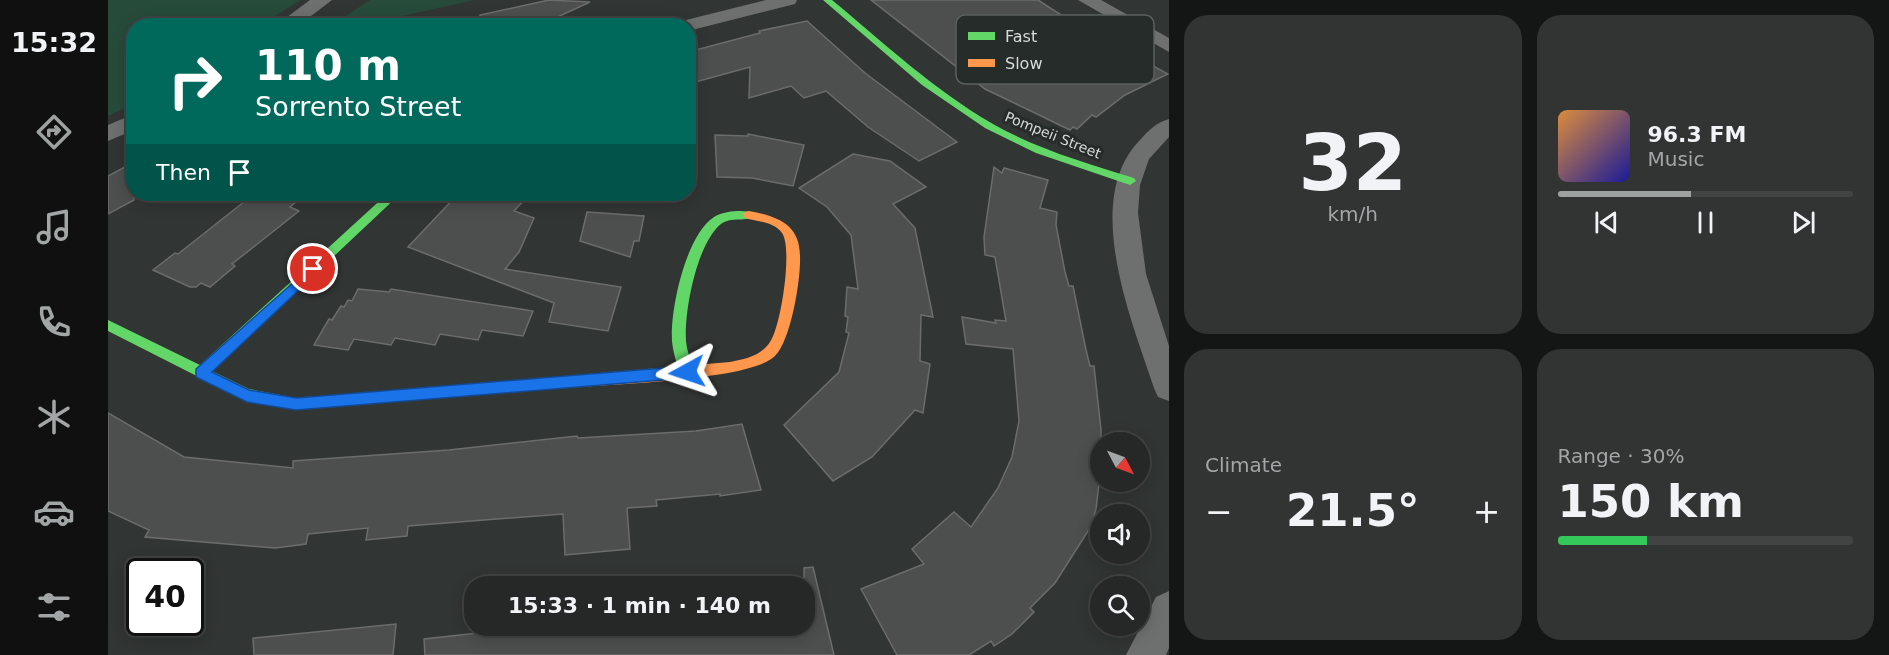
<!DOCTYPE html>
<meta charset="utf-8">
<style>
body{margin:0;font-family:"DejaVu Sans",sans-serif;background:#313432;color:#f1f3f6;height:100vh;display:flex;flex-direction:column;font-size:22px;white-space:nowrap}
*{box-sizing:border-box;margin:0}
p{font-size:20px;color:#a3a6a7}
.icon{flex:none;width:33px;height:33px;fill:none;stroke:currentColor;stroke-width:2;stroke-linecap:round;stroke-linejoin:round}
.map{position:relative;flex:1;overflow:hidden}
.sheet{display:flex;flex-direction:column;gap:15px;padding:15px;background:#141615;width:720px}
.sheet>*{flex:none}
.banner{position:absolute;left:18px;top:18px;width:570px;height:183px;border-radius:24px;box-shadow:0 3px 15px #0003,0 0 0 2px #424443;background:#00695c;color:#fff;overflow:hidden}
.needle{width:39px;rotate:131deg}
.buttons{position:absolute;left:982px;top:432px;display:grid;gap:12px}
.buttons a{display:grid;place-items:center;width:60px;height:60px;border-radius:50%;background:#252826;box-shadow:0 3px 15px #0003,0 0 0 2px #424443;font-size:30px}
.speed{position:absolute;left:18px;top:558px;display:flex;gap:12px;font-size:30px;font-weight:700;text-align:center}
.speed>*{display:grid;place-content:center;width:78px;height:78px;border-radius:50%;background:#252826;box-shadow:0 3px 15px #0003,0 0 0 2px #424443;line-height:1}
.speed .limit{border:3px solid #111;border-radius:9px;background:#fff;color:#111}
.pin{position:absolute;display:grid;place-items:center;width:51px;height:51px;color:#fff;margin:-26px;border:3px solid #fff;border-radius:50%;box-shadow:0 2px 6px #0007}
.me{position:absolute;width:66px;margin:-33px;rotate:265deg;stroke-linejoin:round;filter:drop-shadow(0 0 4px #0008)}
.turn{display:flex;align-items:center;gap:21px;height:126px;padding:0 30px;font-size:27px}
.turn .icon{width:78px;height:78px;stroke-width:2.5}
.turn b{display:block;font-size:42px;line-height:51px}
.then{display:flex;align-items:center;height:57px;padding:0 30px;background:#0003;gap:12px;font-size:22px}
.big{font-size:45px;font-weight:600;line-height:1.1}
.sheet .tile{flex:1;display:flex;flex-direction:column;justify-content:center;gap:9px;min-width:0;padding:0 21px;border-radius:24px;background:#313432}
.sheet .dial{align-items:center;gap:0}
.dial b{font-size:78px;line-height:1}
.song{display:flex;align-items:center;gap:18px}
.cover{width:72px;height:72px;border-radius:9px;background:linear-gradient(135deg,hsl(30 70% 55%),hsl(240 70% 35%))}
.played{height:6px;border-radius:3px;background:linear-gradient(90deg,#9da19f 45%,#424443 45%)}
.keys{display:flex;justify-content:space-around;direction:ltr}
.heat{display:flex;justify-content:space-between;align-items:center;font-size:33px;direction:ltr}
.charge{height:9px;border-radius:4px;background:linear-gradient(90deg,#34c759 30%,#424443 0)}
.sheet .tiles{flex:1;display:grid;gap:15px;grid-template-columns:repeat(2,1fr)}
.trip{position:absolute;left:356px;top:576px;width:351px;height:60px;border-radius:24px;background:#252826;box-shadow:0 3px 15px #0003,0 0 0 2px #424443;font-weight:600;line-height:60px;text-align:center}
main{display:flex;flex:1;min-height:0}
.menu{display:flex;flex-direction:column;width:108px;justify-content:space-around;align-items:center;background:#0f100f;color:#a3a6a7}
.menu .icon{width:42px;height:42px}
.menu .active{color:#9da19f}
.menu b{font-size:27px;color:#f1f3f6}
.map>svg:first-child{display:block}
.green{fill:#274b3b}
.building{fill:#4c4f4d;stroke:#6a6d6b;stroke-width:1.5}
.lines{fill:none;stroke-linecap:round;stroke-linejoin:round}
.street{fill:#6d706e;fill-rule:evenodd}
.fast{fill:#63d668;fill-rule:evenodd}
.slow{fill:#ff974d;fill-rule:evenodd}
.route{fill:#1a73e8;stroke:#114b97;stroke-width:1.5}
.labels{text-anchor:middle;stroke-width:6;stroke-linejoin:round;paint-order:stroke}
.far-street-label{font-size:14px;fill:#d7dbd9;stroke:#262c29}
.key{fill:#262c29;stroke:#5b615e;stroke-width:1.5}
.key-label{font-size:16px;fill:#d7dbd9}
</style>
<main>
<nav class="menu">
<b>15:32</b>
<svg class="icon active" aria-label="directions" viewBox="0 0 24 24"><path d="M12 3l9 9-9 9-9-9zM9 14v-3h6M13 9l2 2-2 2"/></svg>
<svg class="icon" aria-label="music" viewBox="0 0 24 24"><path d="M9 18V5l10-2v13"/><circle cx="6" cy="18" r="3"/><circle cx="16" cy="16" r="3"/></svg>
<svg class="icon" aria-label="phone" viewBox="0 0 24 24"><path d="M5 4h4l2 5-3 2q2 4 5 5l2-3 5 2v4C11 20 4 13 5 4z"/></svg>
<svg class="icon" aria-label="climate" viewBox="0 0 24 24"><path d="M12 3v18M4 7l16 10M4 17L20 7"/></svg>
<svg class="icon" aria-label="car" viewBox="0 0 24 24"><path d="M5 17H2v-5l4-1 3-4h7l3 4 3 1v5h-3M9 17h6M6 11h13"/><circle cx="7" cy="17" r="2"/><circle cx="17" cy="17" r="2"/></svg>
<svg class="icon" aria-label="filters" viewBox="0 0 24 24"><path d="M4 7h16M4 17h16"/><circle cx="9" cy="7" r="2"/><circle cx="15" cy="17" r="2"/></svg>
</nav>
<div class="map">
<svg width="1061" height="655" viewBox="0 0 1061 655">
<rect width="100%" height="100%" fill="#313533"/>
<g class="green">
<path d="M0,0H193L152,25L26,26L25,104L0,116Z"/>
<path d="M262,0H367L253,25H224Z"/>
</g>
<g class="building">
<path d="M441,0L482,2L430,26H373L372,15Z"/>
<path d="M763,0H930L1009,51L1014,49L1060,74L1017,95L988,117L984,115L969,129L965,127L962,130L877,89Z"/>
<path d="M699,21L757,73L849,142L811,161L760,127L718,91L696,98L683,86L641,98L642,67L580,84V52L652,33L651,31Z"/>
<path d="M640,134L696,145L685,186L644,178L609,177L607,135L640,136Z"/>
<path d="M745,154L782,161L818,187L785,204L807,228L825,317L813,315L812,361L822,364L815,413L807,410L764,457L725,481L676,425L731,372L741,333L738,332L740,317L737,316L739,287L750,289L743,235L719,207L691,188Z"/>
<path d="M26,162V200L0,214V176Z"/>
<path d="M886,167L894,173L896,168L940,180L932,208L949,212L948,225L957,272L961,286H965L978,350L982,366H986L993,430V466L988,509L982,528L947,583L922,608L926,612L904,634L886,646L883,641L861,655H789L753,589L816,564L804,549L846,512L863,527L890,488L904,457L911,421L905,349L858,344L854,317L888,323L887,320L898,321L887,257L877,255L876,237Z"/>
<path d="M146,194H166L188,202L182,207L191,211L124,264L127,266L102,287L93,283L88,287H82L45,270L67,253L70,254Z"/>
<path d="M350,194H422L406,211L426,218L411,252L397,269L513,287L500,331L441,322L446,303L300,247Z"/>
<path d="M479,212L536,216L531,241H526L522,257L472,241Z"/>
<path d="M250,289L281,292L283,289L425,311L415,336L374,330L370,340L332,334L327,345L287,338L283,345L246,339L240,350L206,345L221,319L224,320L233,306L236,307L240,300L244,301Z"/>
<path d="M0,413L76,457L185,468V461L341,450L469,436L470,438L588,431L634,424L653,490L612,496V494L548,500L549,506L519,508L522,549L457,555L455,514L300,526L299,536L258,540L260,528L200,534L198,544L167,548L37,537L41,530L0,511Z"/>
<path d="M705,567L726,655H317L316,639L406,629V626H504V628L532,626H696V568Z"/>
<path d="M288,624L285,655H146L145,638Z"/>
</g>
<g class="lines">
<g class="street">
<path d="M202,0H224L190,26H167Z"/>
<path d="M658,0H689L687,4L580,31V26H568L570,22Z"/>
<path d="M970,0H993L1061,38V52Z"/>
<path d="M26,114V130L0,141V125Z"/>
<path d="M1061,119V137L1041,159L1032,185L1030,213L1038,274L1061,346V401L1050,397L1046,388C1024,321 973,200 1032,140C1040,131 1049,122 1061,119Z"/>
<path d="M1061,591V648L1058,655H1018L1048,597Z"/>
</g>
<g class="fast">
<path d="M715,0H724C776,43 826,90 885,124C929,149 978,163 1026,178L1028,181L1022,185L928,153L877,128L814,85Z"/>
<path d="M279,194H292L104,371L141,389L188,398L457,376L462,378L464,382L462,386L188,410L134,399L0,331V320L92,365Z"/>
<path d="M633,211L645,212L647,215C639,223 623,216 613,224C589,243 576,311 578,341C579,351 583,362 586,372L584,376H574C569,366 565,352 564,341C562,309 578,235 606,217C614,212 624,211 633,211Z"/>
</g>
<path class="slow" d="M641,211C669,216 692,224 692,256C693,279 683,340 667,356C642,381 498,384 457,388L452,386L450,382L452,378L457,376L622,362C637,359 653,356 662,342C673,327 685,248 674,233C665,221 650,222 637,218L635,215L637,212Z"/>
</g>
<path class="route" d="M205,265L209,266V273L104,372L141,390L188,398L579,366L586,372L579,378L188,410L139,402L88,377V369Z"/>
<g class="labels">
<g class="far-street-label">
<text transform="translate(945 135) rotate(22)" y="5">Pompeii Street</text>
</g>
</g>
<rect x="848" y="15" width="198" height="69" rx="9" class="key"/>
<rect x="860" y="32" width="27" height="8" fill="#63d668"/>
<rect x="860" y="59" width="27" height="8" fill="#ff974d"/>
<g class="key-label">
<text x="897" y="42">Fast</text>
<text x="897" y="69">Slow</text>
</g>
</svg>
<div class="buttons">
<a><svg class="needle" viewBox="-14 -14 28 28"><path d="M0-13l5 13h-10z" fill="#e53935"/><path d="M0 13l5-13h-10z" fill="#a3a6a7"/></svg></a>
<a><svg class="icon" aria-label="sound" viewBox="0 0 24 24"><path d="M4 9h4l5-4v14l-5-4H4zM17 9q2 3 0 6"/></svg></a>
<a><svg class="icon" aria-label="search" viewBox="0 0 24 24"><circle cx="10" cy="10" r="6"/><path d="M15 15l6 6"/></svg></a>
</div>
<div class="speed"><div class="limit">40</div></div>
<div class="pin" style="left:205px;top:269px;background:#d93025"><svg class="icon" aria-label="arrive" viewBox="0 0 24 24"><path d="M6 21V4h12l-3 4 3 4H6"/></svg></div>
<svg class="me" style="left:579px;top:372px" viewBox="-20 -20 40 40"><path d="M0-17L14 15 0 8-14 15z" fill="#1a73e8" stroke="#fff" stroke-width="4"/></svg>
<div class="trip">15:33 · 1 min · 140 m</div>
<div class="banner">
<div class="turn"><svg class="icon" aria-label="right" viewBox="0 0 24 24"><path d="M7 20v-9h11M14 6l5 5-5 5"/></svg><div><b>110 m</b>Sorrento Street</div></div>
<div class="then">Then<svg class="icon" aria-label="arrive" viewBox="0 0 24 24"><path d="M6 21V4h12l-3 4 3 4H6"/></svg></div>
</div>
</div>
<section class="sheet">
<div class="tiles">
<div class="tile dial"><b>32</b><p>km/h</p></div>
<div class="tile">
<div class="song"><i class="cover"></i><div><b>96.3 FM</b><p>Music</p></div></div>
<div class="played"></div>
<div class="keys"><svg class="icon" aria-label="previous" viewBox="0 0 24 24"><path d="M18 5L8 12l10 7zM5 5v14"/></svg><svg class="icon" aria-label="pause" viewBox="0 0 24 24"><path d="M8 5v14M16 5v14"/></svg><svg class="icon" aria-label="next" viewBox="0 0 24 24"><path d="M6 5l10 7-10 7zM19 5v14"/></svg></div>
</div>
<div class="tile"><p>Climate</p>
<div class="heat"><a>−</a><b class="big">21.5°</b><a>+</a></div>
</div>
<div class="tile"><p>Range · 30%</p><b class="big">150 km</b><div class="charge"></div></div>
</div>
</section>
</main>
